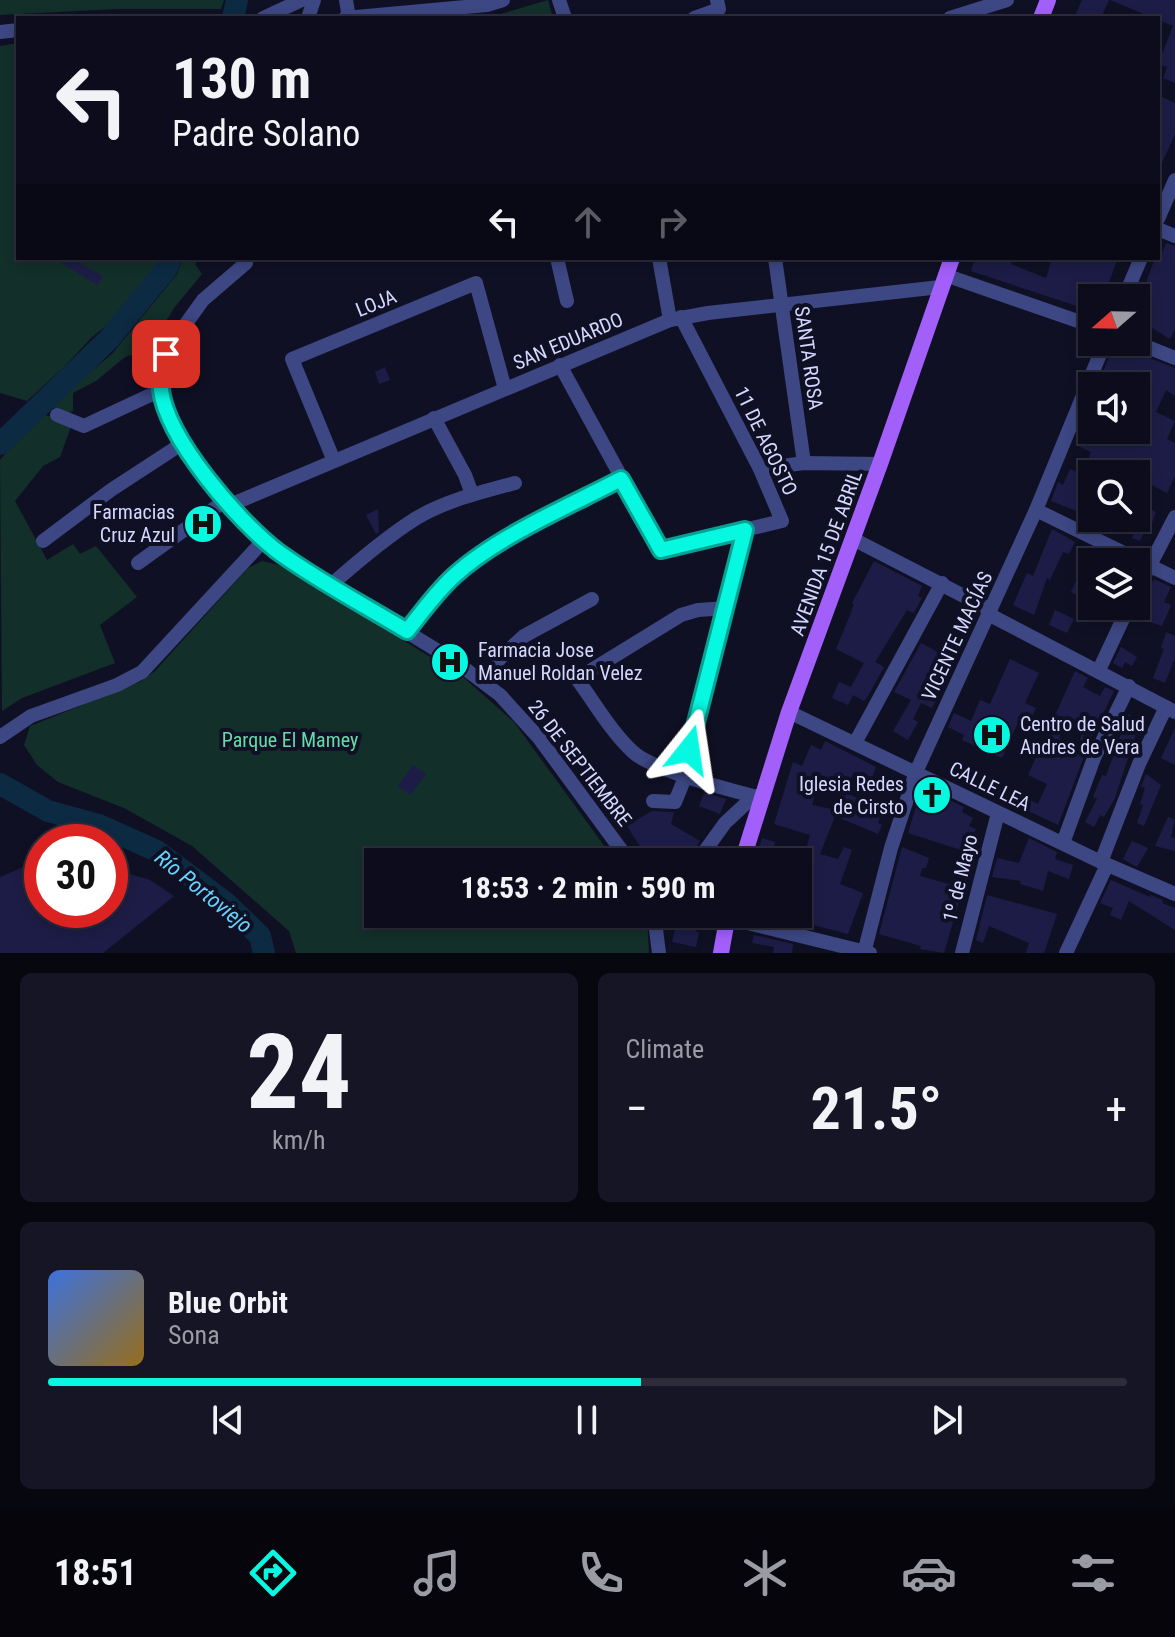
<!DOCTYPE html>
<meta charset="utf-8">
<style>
body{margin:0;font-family:"Roboto Condensed",sans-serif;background:#151525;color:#f1f3f6;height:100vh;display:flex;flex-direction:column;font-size:30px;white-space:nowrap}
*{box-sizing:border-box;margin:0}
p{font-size:26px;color:#9a9ba3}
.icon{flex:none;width:44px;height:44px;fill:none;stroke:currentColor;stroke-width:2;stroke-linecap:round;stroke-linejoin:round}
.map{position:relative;height:953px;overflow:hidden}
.panel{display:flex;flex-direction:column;gap:20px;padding:20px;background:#07070f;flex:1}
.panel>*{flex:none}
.top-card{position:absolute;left:16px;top:16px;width:1144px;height:244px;border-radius:0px;box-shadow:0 4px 12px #0003,0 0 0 2px #2c2c3b;background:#0c0c1c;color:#f1f3f6;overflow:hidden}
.needle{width:52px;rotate:250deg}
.buttons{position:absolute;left:1078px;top:284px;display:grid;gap:16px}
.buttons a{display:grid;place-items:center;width:72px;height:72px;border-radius:0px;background:#0c0c1c;box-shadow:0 4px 12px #0003,0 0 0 2px #2c2c3b;font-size:40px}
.speed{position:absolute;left:24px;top:824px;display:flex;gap:16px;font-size:40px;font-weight:700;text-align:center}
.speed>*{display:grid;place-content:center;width:104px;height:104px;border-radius:50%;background:#0c0c1c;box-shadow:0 4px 12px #0003,0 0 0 2px #2c2c3b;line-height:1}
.speed .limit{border:12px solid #d22;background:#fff;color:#111}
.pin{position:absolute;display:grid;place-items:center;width:68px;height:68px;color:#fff;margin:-34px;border-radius:16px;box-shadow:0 4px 12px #0006}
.me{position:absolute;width:88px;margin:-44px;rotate:15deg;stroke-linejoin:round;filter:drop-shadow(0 0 6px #0008)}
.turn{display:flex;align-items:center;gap:28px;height:168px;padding:0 24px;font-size:36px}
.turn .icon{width:104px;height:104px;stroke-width:2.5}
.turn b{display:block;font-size:56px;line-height:68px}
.lanes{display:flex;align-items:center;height:76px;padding:0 24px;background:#0003;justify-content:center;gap:40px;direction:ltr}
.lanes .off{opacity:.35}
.big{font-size:60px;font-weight:700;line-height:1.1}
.panel .card{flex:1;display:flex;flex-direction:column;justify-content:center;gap:12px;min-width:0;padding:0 28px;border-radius:12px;background:#151525}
.panel .dial{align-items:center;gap:0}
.dial b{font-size:104px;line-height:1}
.song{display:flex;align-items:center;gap:24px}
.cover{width:96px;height:96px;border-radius:12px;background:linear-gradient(135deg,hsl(220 70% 55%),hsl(40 70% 35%))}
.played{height:8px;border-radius:4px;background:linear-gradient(90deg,#07f8e1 55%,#2c2c3b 55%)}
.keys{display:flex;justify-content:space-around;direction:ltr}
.heat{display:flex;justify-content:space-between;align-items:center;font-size:44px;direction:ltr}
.panel .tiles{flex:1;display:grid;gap:20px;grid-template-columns:1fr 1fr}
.card:last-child{grid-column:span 2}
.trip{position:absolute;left:364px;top:848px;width:448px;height:80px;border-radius:0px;background:#0c0c1c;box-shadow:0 4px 12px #0003,0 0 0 2px #2c2c3b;font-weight:700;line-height:80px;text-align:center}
.tabs{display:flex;height:128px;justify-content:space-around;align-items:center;background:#05050b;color:#9a9ba3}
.tabs .icon{width:56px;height:56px}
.tabs .current{color:#07f8e1}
.tabs b{font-size:36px;color:#f1f3f6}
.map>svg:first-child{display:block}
.green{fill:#132f29}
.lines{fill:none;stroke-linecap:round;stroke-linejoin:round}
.river{stroke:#0c2a42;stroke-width:22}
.building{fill:#1d1c46;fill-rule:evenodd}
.minor{stroke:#3c4783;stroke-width:14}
.major{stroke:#a25ffa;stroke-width:16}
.route-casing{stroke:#05a192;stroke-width:20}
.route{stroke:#07f8e1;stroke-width:14}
.labels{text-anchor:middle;stroke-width:8;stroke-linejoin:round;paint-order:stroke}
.street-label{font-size:20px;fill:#d5d8fe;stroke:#101025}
.poi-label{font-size:20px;fill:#d5d8fe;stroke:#101025;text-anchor:end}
.park-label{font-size:20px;fill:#62dca6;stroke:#101025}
.water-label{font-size:22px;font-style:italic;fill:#66d3fb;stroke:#101025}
</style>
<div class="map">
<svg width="1175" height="953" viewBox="0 0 1175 953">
<rect width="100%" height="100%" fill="#101025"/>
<g class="green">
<path d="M0,0H224L221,9H116L0,15Z"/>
<path d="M548,0L553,18H487Z"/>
<path d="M18,43V258H163L129,307L91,338L65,366L27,401L0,393V46Z"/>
<path d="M183,258H200L195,264L202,274L174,308L154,341L145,351L125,357L96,381L73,393V411L68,413L48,406L112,354L177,274Z"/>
<path d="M39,414L73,421L60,457L43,466L15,501L47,560L73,544L80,554L96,546L137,597L100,625L115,663L22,698L2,711L0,460Z"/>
<path d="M262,561L282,566L463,677L514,722L616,862H378V914H643L648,932L649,953H296L289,931L192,846L124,808L58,782L37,765L24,745L30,726L140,682L155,671L248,568Z"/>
</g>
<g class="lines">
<g class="river">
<path d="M233,18L237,0"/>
<path d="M0,444L109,339L167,268L171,258"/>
<path d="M0,784L48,811L99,825L157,851L226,903L260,936L264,953"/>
</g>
</g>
<g class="building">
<path d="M1082,0H1109L1101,18H1074Z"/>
<path d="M1110,0H1175V83L1163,78L1167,67L1158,64L1173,26Z"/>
<path d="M1158,95L1175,103V134L1158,172Z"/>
<path d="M1166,243L1175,246V329L1170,339L1136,318V296L1140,299L1155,258L1160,257Z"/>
<path d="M54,258H70L103,276L97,285Z"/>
<path d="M975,258H1013L1011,264L1046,278L1052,258H1118L1103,298H1092V311L971,271Z"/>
<path d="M1115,342L1126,346L1131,351L1175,368V396L1166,390L1156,412L1175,421L1167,439L1175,443V476L1167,493L1136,477V474H1124L1088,460L1091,452L1080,447L1087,430H1136V386H1120L1101,377Z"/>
<path d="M385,367L390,380L379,384L375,372Z"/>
<path d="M1070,469L1088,477L1082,491L1092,498V517L1051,501L1058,482L1063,485Z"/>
<path d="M1136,503L1156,512L1152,523L1149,522L1140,541L1132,538L1138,524Z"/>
<path d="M378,509L379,532L376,534L366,515Z"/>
<path d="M1052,529L1075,542L1069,554L1063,552L1050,580L1047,578L1034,615L1013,605L1027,573L1033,576Z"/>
<path d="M1091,548L1092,587L1086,599L1071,592Z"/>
<path d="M874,561L922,586L918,596L922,598L914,613L907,610L875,662L884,667L868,696L864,701L853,695L848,705L832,698L839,682L851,687L864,663L836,649L850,615L854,604L852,603Z"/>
<path d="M1154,579L1171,587L1164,602L1171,605L1162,626L1135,617L1138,602L1145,597Z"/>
<path d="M1055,610L1074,619L1067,633L1049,625Z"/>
<path d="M1166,632L1175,636V658L1165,683L1153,678L1164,649L1161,648Z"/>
<path d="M921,643L945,656L936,674L947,679L932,708L921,703L913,719L918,722L908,740L893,731L911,700L894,692Z"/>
<path d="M1121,647L1137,657L1132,666L1125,662L1122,668L1113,663Z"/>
<path d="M1010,659L1039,673L1025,703L1036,708L1028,724L1019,720L1002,758L962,740L964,735L948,727L954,713L971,721L980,700L990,704Z"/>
<path d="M1075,671L1088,678L1083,687L1100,696L1105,687L1114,691L1090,741L1058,825L1011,803L1009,807L969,787L976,771L1038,804L1047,784L1028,775ZM1067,719L1083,730L1078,746L1059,738Z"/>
<path d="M1128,714L1147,724L1141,736L1136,734L1115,798L1104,817L1100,815L1094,827L1085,822L1097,799L1093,797L1102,775L1106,776Z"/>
<path d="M1175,728V765L1161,758Z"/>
<path d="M825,741L876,767L871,780L854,772L848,785L821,775L812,805L832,809L843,791L869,804L871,800L883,806L878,823L882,825L878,834L835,816L820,854L838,859L844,847L852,850L840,884L863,893L848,934L798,921V886L806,862H768L770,855L758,851L762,838L775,842L774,847L804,856L810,835L774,824L793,762L802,766L811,745L821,750Z"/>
<path d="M413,765L426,774L410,795L398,786Z"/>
<path d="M1146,774L1161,785L1144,826L1137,823L1143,805L1140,804L1145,788L1141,787Z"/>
<path d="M922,787L964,807L962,812L973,818L969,826L976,829L967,852L908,833Z"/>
<path d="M704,793L726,799L720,814L699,806Z"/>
<path d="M652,811L674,812L671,824L700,841L687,860L666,848L648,859L627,826Z"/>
<path d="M1168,817L1175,820L1171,837L1175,838V851L1155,846Z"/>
<path d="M1029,838L1057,852L1055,859L1073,865L1069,879L1048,871L1043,891L1020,884L1021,881L992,877L997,858L1019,863Z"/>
<path d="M1132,841L1148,848L1137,867L1123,859Z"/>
<path d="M902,847L929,858L926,868H922L920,876L963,888L944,953L920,949L921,946L879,934Z"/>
<path d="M42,859V910H110V868L150,880L174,896L103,953H0V877Z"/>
<path d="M1111,880L1150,897L1151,895L1163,900L1162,903L1175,908V930L1129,901L1121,920L1110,915L1113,908L1100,903Z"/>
<path d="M987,895L1057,914L1044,953H1026L1029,943L989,926L983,943L976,940Z"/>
<path d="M679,914H700L696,932L699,933L696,947L672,942Z"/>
<path d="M754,935L793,944L792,953H773L774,947L752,943Z"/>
</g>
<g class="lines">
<g class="minor">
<path d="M346,0L349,18"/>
<path d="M559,0L565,18"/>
<path d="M263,18L302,0"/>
<path d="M308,18L314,0"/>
<path d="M345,18L487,5L503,0"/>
<path d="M694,18L719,9L717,0"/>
<path d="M950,18L1007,0"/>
<path d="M0,32L18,30"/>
<path d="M1158,219L1175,180"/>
<path d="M1158,229L1175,236"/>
<path d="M246,258V263L203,300L172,343L163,363V397L183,443L230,505L264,540L298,565L456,662L500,695L539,738L630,862"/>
<path d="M557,258L567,301"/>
<path d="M659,258L670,320"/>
<path d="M775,258L804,463"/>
<path d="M945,275L1092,326"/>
<path d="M1124,298L1141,258"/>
<path d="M1135,342L1175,358"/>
<path d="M560,365L661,550L782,521L760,469L681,317"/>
<path d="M57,415L84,426L161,390"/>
<path d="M434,418L465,475L472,494"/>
<path d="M334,461L292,359L476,283L505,389"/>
<path d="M760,469L804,463L880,464"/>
<path d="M230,505L670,320L708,313L940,287"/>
<path d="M1036,510L1175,578"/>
<path d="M853,539L991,610"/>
<path d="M43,541L111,490L183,443"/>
<path d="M138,563L226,500"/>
<path d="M331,585C357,562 385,538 415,519C444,501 482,492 515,483"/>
<path d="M1136,592L1175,517"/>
<path d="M727,608L698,610L681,615L577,679C595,703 611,732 633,752C654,771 731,790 761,798"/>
<path d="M988,614L1175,712"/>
<path d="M407,631C422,612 437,591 455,575C500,534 567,507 621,479"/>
<path d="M1099,670L1129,606"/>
<path d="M482,680L503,655L524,636L592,599"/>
<path d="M789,712L1101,862L1175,894"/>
<path d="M0,737L31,716L117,685L142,672L264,540"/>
<path d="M855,743L942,583"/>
<path d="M682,773L745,530"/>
<path d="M653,801L675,802L686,775"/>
<path d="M1063,843L1094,758L1129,686"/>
<path d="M697,862L725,823L754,796"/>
<path d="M1101,862L1139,764L1166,707"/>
<path d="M654,914L659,953"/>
<path d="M727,918L870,953"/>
<path d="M864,953L891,848L916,772L1036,510L1105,342"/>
<path d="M962,953L998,813"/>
<path d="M1066,953L1107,865"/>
</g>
<g class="major">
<path d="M1041,18L1048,0"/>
<path d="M742,862L789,712L880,464L952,258"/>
<path d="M721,953L728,914"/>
</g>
</g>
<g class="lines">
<g class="route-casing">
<path id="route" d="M166,354C162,366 160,377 161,390C167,439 238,521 277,551C318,581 364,605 407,631C422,612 437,591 455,575C498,536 569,506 621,479L661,550L745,530L689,750"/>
</g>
<use href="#route" class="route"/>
</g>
<defs>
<g id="hospital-disc" transform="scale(2)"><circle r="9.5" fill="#07f8e1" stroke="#101025"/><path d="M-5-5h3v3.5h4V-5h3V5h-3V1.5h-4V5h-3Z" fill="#111"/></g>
<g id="church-disc" transform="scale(2)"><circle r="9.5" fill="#07f8e1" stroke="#101025"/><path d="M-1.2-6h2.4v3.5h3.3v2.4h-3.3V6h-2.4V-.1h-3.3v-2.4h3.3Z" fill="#111"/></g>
</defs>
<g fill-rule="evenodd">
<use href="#hospital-disc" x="203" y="524"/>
<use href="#hospital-disc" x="450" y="662"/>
<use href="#hospital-disc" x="992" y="735"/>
<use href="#church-disc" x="932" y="795"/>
</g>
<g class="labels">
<g class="street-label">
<text transform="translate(376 303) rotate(-22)" y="7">LOJA</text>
<text transform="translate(568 341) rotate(-23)" y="7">SAN EDUARDO</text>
<text transform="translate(809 358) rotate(82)" y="7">SANTA ROSA</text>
<text transform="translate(766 441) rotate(64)" y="7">11 DE AGOSTO</text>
<text transform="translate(826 553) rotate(-70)" y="7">AVENIDA 15 DE ABRIL</text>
<text transform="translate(957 636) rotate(-65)" y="7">VICENTE MACÍAS</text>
<text transform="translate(580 763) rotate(52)" y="7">26 DE SEPTIEMBRE</text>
<text transform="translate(990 786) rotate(26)" y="7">CALLE LEA</text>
<text transform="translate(960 878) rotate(-76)" y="7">1º de Mayo</text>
</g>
<g class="poi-label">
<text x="175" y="519">Farmacias<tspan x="175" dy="23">Cruz Azul</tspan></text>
<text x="478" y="657" text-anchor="start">Farmacia Jose<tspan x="478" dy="23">Manuel Roldan Velez</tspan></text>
<text x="1020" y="731" text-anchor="start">Centro de Salud<tspan x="1020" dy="23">Andres de Vera</tspan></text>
<text x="904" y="791">Iglesia Redes<tspan x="904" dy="23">de Cirsto</tspan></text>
</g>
<g class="park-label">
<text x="290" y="747">Parque El Mamey</text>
</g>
<g class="water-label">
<text transform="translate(204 891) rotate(39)" y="8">Río Portoviejo</text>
</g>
</g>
</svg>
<div class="buttons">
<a><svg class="needle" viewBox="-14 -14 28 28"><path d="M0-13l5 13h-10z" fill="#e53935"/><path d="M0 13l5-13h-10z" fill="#9a9ba3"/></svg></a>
<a><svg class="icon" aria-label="sound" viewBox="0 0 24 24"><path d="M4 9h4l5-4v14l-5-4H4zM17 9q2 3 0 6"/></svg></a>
<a><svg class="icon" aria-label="search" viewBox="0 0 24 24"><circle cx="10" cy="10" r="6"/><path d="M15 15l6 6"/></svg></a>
<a><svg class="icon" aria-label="layers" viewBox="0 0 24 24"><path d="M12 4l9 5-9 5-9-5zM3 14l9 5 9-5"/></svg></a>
</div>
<div class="speed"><div class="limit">30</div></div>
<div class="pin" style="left:166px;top:354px;background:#d93025"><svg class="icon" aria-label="arrive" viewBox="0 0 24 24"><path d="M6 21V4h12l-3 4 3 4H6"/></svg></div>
<svg class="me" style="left:689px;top:750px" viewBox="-20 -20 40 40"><path d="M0-17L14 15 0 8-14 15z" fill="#07f8e1" stroke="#fff" stroke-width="4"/></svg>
<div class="trip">18:53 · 2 min · 590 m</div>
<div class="top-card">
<div class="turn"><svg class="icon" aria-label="left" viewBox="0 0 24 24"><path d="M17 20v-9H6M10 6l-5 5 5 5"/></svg><div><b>130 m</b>Padre Solano</div></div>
<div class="lanes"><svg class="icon" aria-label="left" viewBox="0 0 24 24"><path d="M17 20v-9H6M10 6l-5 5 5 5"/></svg><svg class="icon off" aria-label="ahead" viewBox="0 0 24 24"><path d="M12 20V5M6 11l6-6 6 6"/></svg><svg class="icon off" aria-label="right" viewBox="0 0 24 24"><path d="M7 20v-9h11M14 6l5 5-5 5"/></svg></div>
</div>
</div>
<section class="panel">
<div class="tiles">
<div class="card dial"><b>24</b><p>km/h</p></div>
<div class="card"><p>Climate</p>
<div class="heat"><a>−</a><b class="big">21.5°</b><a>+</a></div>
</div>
<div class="card">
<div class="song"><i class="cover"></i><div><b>Blue Orbit</b><p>Sona</p></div></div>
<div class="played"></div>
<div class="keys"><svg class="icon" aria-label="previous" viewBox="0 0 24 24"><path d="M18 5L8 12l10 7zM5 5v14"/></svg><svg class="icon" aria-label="pause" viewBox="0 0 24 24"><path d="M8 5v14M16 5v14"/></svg><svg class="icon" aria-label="next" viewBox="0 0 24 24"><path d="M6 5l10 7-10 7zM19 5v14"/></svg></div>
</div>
</div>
</section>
<nav class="tabs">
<b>18:51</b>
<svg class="icon current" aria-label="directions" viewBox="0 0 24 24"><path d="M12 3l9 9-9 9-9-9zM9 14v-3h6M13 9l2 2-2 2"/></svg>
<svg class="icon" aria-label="music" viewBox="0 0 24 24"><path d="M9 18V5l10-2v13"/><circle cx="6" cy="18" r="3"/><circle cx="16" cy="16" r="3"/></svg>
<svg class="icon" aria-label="phone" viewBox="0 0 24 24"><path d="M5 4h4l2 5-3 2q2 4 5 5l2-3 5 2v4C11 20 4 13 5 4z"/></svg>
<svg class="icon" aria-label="climate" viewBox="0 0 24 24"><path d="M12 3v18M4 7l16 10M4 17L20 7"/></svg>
<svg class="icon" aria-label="car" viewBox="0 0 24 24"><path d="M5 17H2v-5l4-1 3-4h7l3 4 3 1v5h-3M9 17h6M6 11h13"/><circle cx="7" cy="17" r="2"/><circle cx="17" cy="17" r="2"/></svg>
<svg class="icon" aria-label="filters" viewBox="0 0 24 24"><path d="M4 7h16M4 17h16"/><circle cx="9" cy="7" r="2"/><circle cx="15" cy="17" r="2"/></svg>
</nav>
